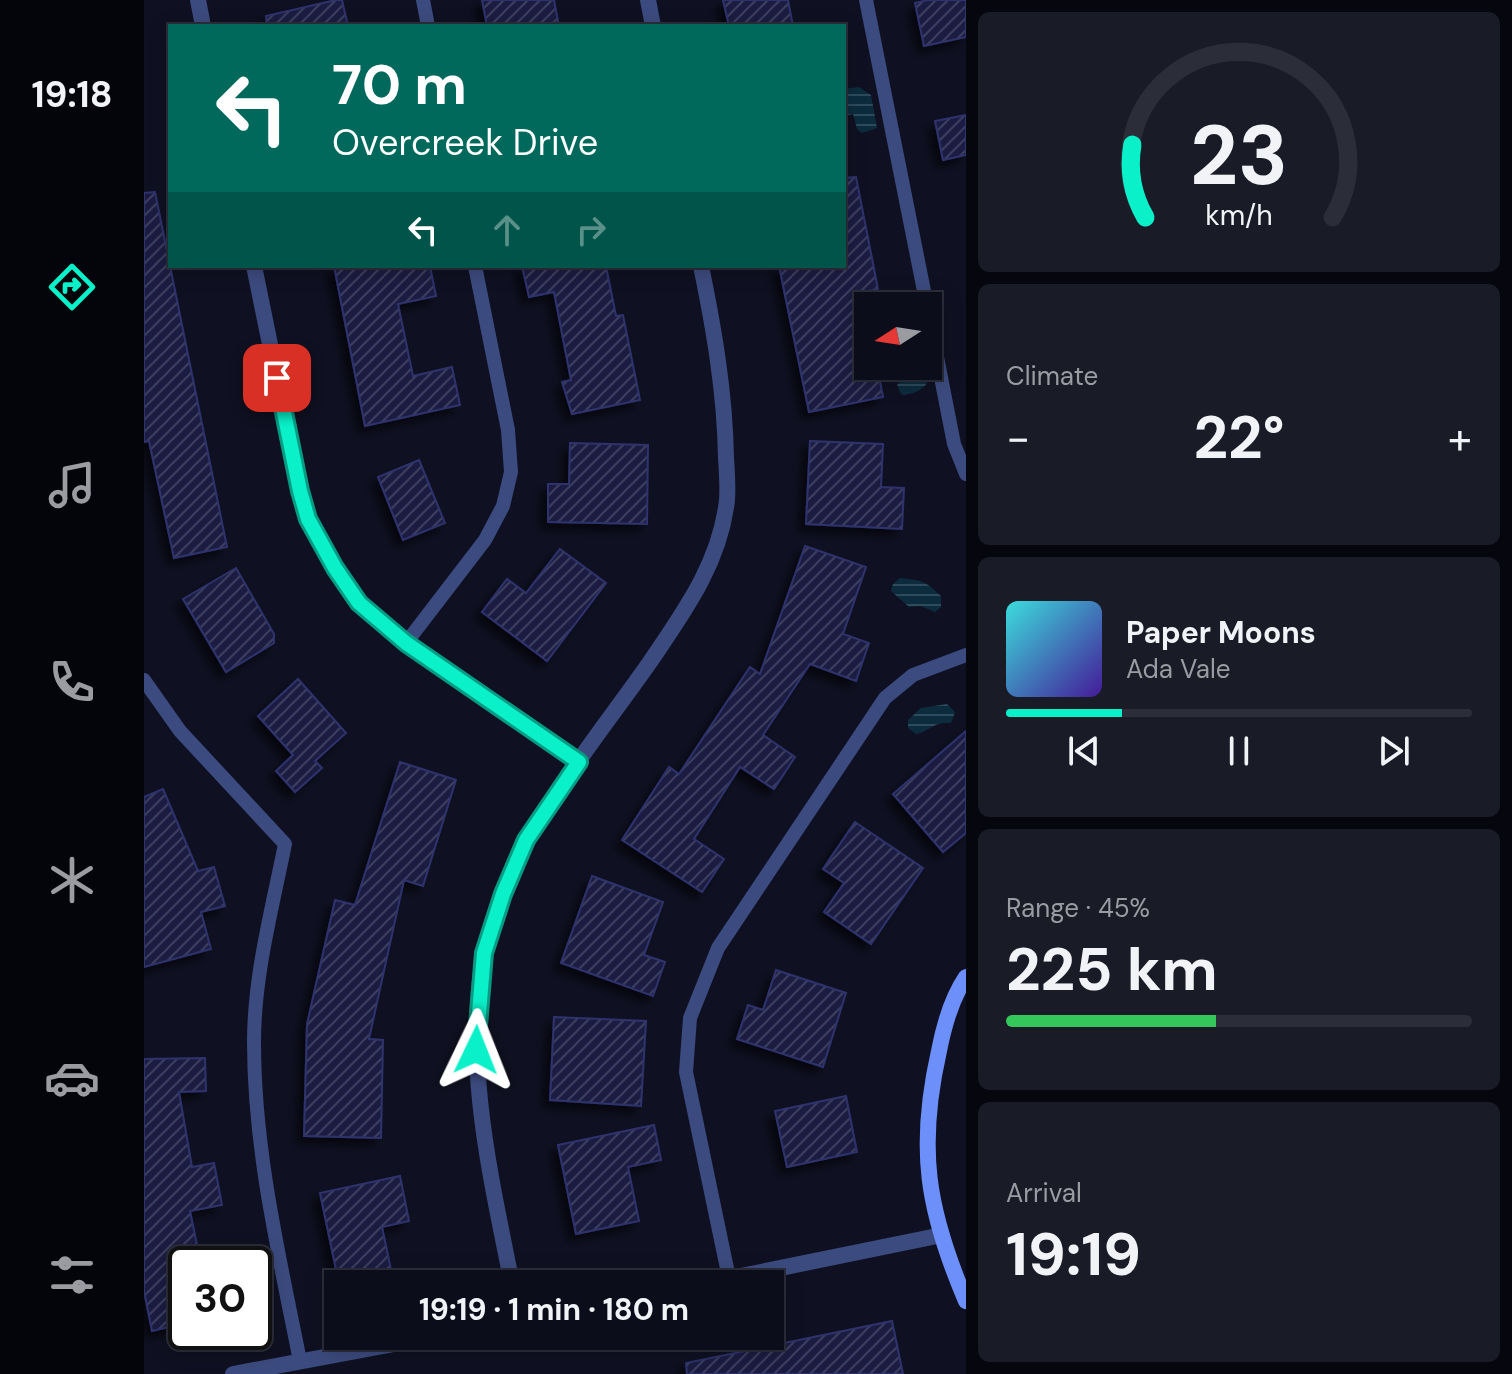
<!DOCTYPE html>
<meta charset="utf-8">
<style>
body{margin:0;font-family:"DM Sans",sans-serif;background:#191b27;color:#f1f3f6;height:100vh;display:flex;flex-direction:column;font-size:30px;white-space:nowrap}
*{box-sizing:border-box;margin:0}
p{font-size:26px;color:#9a9ca2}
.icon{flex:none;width:44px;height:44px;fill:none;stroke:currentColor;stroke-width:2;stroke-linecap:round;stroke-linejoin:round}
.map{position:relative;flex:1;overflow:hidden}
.side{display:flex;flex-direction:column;gap:12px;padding:12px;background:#06070e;width:546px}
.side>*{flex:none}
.guide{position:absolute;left:24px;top:24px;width:678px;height:244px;border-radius:0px;box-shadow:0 4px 20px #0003,0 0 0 2px #2b2d39;background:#00695c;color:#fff;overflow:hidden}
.needle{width:52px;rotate:258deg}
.fabs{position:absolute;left:710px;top:292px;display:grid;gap:16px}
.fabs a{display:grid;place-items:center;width:88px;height:88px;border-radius:0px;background:#0b0d1a;box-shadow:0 4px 20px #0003,0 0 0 2px #2b2d39;font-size:40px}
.speed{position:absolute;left:24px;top:1246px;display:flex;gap:16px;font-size:40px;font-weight:700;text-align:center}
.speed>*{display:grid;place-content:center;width:104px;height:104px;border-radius:50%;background:#0b0d1a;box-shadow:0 4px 20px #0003,0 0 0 2px #2b2d39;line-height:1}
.speed .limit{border:4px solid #111;border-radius:12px;background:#fff;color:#111}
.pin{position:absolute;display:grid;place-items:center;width:68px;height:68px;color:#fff;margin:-34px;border-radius:16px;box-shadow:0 4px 12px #0006}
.me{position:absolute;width:88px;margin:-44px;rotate:2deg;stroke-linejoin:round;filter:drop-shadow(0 0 6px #0008)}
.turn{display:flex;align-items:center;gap:28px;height:168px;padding:0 32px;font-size:36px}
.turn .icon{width:104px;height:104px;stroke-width:2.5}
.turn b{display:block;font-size:56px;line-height:68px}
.lanes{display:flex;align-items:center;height:76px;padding:0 32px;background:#0003;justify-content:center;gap:40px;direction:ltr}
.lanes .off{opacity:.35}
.big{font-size:60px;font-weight:700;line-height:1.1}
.side .tile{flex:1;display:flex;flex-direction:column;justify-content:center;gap:12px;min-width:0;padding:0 28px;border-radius:12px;background:#191b27}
.side .dial{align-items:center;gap:0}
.dial svg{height:208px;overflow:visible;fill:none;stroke:#2b2d39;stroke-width:7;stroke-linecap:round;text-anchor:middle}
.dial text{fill:#f1f3f6;stroke:none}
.song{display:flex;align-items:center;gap:24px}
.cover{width:96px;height:96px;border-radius:12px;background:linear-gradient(135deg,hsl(180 70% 55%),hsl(260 70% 35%))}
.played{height:8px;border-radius:4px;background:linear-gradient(90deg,#0af0c9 25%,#2b2d39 25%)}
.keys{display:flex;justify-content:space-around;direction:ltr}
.heat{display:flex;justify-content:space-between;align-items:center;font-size:44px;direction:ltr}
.charge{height:12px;border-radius:6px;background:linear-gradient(90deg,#34c759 45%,#2b2d39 0)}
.trip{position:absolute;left:180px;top:1270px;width:460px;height:80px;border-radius:0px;background:#0b0d1a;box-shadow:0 4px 20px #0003,0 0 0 2px #2b2d39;font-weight:700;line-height:80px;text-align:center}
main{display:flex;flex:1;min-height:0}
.tabs{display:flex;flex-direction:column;width:144px;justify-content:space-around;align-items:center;background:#04050a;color:#9a9ca2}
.tabs .icon{width:56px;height:56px}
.tabs .active{color:#0af0c9}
.tabs b{font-size:36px;color:#f1f3f6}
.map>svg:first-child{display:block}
.water{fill:url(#water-rules)}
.building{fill:url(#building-hatch);stroke:#2f336d;stroke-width:2;filter:url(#shadow)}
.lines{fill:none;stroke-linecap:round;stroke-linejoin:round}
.lane{stroke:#3c4b7f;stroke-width:14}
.street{stroke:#3c4b7f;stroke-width:16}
.secondary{stroke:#6d8ff9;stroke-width:16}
.route-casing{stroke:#069c83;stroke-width:20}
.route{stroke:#0af0c9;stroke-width:14}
</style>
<main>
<nav class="tabs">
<b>19:18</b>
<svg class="icon active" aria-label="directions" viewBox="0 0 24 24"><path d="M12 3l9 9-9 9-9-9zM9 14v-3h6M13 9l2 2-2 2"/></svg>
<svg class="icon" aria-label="music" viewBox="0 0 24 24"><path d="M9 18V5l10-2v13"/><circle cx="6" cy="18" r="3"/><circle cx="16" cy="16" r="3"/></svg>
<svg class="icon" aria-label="phone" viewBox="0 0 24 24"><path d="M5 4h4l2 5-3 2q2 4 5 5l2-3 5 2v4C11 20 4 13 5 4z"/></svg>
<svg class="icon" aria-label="climate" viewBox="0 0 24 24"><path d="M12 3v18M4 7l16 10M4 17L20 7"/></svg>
<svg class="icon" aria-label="car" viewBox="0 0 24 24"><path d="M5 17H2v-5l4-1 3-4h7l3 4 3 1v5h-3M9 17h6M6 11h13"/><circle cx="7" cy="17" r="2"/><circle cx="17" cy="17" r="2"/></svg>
<svg class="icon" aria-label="filters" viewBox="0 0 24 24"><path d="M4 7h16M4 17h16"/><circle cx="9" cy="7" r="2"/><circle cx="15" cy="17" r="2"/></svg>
</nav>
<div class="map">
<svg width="822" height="1374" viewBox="0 0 822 1374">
<defs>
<pattern id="water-rules" width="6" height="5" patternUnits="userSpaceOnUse" patternTransform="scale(2)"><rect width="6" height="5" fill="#0c2c3e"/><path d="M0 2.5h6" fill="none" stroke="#2e4a5b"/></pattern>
<pattern id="building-hatch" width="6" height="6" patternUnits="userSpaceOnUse" patternTransform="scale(2)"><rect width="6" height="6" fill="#1c1e42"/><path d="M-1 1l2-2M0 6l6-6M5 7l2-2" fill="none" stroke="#3c3e5e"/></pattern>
<filter id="shadow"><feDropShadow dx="-7" dy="7" stdDeviation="4" flood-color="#0009"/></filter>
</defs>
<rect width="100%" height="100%" fill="#0f1122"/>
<g class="water">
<path d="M715,87L727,95L733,128L718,133L713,129L709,114L700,116V89Z"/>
<path d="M759,366H781C781,368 785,377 784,379C783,390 765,396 757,394L753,385L760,377Z"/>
<path d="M756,578C779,581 780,580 797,596V607L791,612L777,606L765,607L747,591L749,584Z"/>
<path d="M803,704L811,712L807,723C787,722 787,731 772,734L764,728V720L777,708Z"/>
</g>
<g class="building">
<path d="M192,0H198L204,26H123L122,16Z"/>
<path d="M338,0H410L415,26H343Z"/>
<path d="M579,0H644L649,26H585Z"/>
<path d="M784,0H822V37L780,46L771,3Z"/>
<path d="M822,115V155L799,160L791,121Z"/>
<path d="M712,177L734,289L724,291V366H733L739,397L665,412L635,266H700V178Z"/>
<path d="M11,192L83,547L30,558L5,441L0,442V193Z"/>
<path d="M190,266H286L292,296L254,304L269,376L308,367L316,405L221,426Z"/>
<path d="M378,266H462L472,316L479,315L496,400L428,414L418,382L427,380L410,292L385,297Z"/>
<path d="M666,441L739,444L737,487L760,488L758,529L662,524Z"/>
<path d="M426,443L504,445L503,524L404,522V484H425Z"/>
<path d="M275,460L301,523L259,540L234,477Z"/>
<path d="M661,546L722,567L699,634L725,643L712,681L666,664L619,735L651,757L630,789L596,767L550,839L580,859L558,892L478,840L525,767L535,774L606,667L616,674Z"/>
<path d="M416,549L462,583L403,661L338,612L363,579L382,593Z"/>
<path d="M92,568L130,634V643L82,672L39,599Z"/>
<path d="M154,679L202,733L171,761L178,768L151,792L132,771L149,755L114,716Z"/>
<path d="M822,731V833L799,852L749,794Z"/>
<path d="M256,762L312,780L279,886L260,880L225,1039L239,1040L237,1138L160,1136L163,1024L191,900L211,905Z"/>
<path d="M19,789L54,871L70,867L81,906L57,912L67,949L0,967V797Z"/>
<path d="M711,822L779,868L727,944L680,912L700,883L679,869Z"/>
<path d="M448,876L519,902L500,955L521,962L509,996L417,963Z"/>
<path d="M632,970L702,993L679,1067L593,1039L604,1005L619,1010Z"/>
<path d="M410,1017L502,1021L497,1106L406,1100Z"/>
<path d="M61,1058L62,1091L35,1092L48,1167L70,1163L78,1205L46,1211L57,1264H42V1323L8,1331L0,1291V1059Z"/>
<path d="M702,1096L713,1152L643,1167L631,1111Z"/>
<path d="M510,1125L517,1160L484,1167L495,1221L432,1234L414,1145Z"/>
<path d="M256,1176L265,1221L238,1227L250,1284H195L176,1193Z"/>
<path d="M748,1321L759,1374H543L542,1363Z"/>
</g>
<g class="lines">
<g class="lane">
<path d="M279,0L284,26"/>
<path d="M722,0L783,306"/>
<path d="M784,311L810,444L822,474"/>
<path d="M262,643L341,540L359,506L367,472L364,430L331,266"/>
<path d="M0,680L36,731L141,844C128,909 110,976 110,1042C110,1150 135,1255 156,1361"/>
<path d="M585,1278L542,1072L546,1018L574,948L741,698L769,675L822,655"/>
</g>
<g class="street">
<path d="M54,0L59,26"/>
<path d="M504,0L509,26"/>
<path d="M110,266L156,491L164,519L191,568L215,603L262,643L435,762"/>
<path d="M368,1284C347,1177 319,1064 340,954C360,848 445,749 506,662C540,612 576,563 583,500C584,486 583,472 582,458C581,393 570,329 557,266"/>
<path d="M558,1284L798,1235"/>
<path d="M89,1374L293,1336"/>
</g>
<path class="secondary" d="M822,977C807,999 800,1025 795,1051C773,1148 783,1210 822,1301"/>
</g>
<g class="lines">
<g class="route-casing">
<path id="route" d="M133,378L156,491L164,519L191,568L215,603L262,643L435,762L382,840L359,894L340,953L332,1050"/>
</g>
<use href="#route" class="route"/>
</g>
</svg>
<div class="fabs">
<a><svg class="needle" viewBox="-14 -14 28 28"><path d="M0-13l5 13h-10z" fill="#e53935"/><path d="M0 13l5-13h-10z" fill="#9a9ca2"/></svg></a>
</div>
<div class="speed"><div class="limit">30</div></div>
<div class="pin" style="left:133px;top:378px;background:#d93025"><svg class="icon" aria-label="arrive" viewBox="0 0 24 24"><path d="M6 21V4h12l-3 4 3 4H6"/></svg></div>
<svg class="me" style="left:332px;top:1050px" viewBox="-20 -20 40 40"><path d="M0-17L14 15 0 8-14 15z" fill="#0af0c9" stroke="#fff" stroke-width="4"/></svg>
<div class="trip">19:19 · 1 min · 180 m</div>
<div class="guide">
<div class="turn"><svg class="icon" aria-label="left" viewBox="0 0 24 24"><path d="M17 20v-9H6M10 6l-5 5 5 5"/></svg><div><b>70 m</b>Overcreek Drive</div></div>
<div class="lanes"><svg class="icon" aria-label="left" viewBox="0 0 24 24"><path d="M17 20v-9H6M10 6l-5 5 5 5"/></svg><svg class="icon off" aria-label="ahead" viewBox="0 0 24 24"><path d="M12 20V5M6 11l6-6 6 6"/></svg><svg class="icon off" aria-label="right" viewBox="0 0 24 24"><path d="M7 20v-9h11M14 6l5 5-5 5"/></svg></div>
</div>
</div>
<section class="side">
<div class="tile dial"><svg viewBox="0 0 100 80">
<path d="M14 69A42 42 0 1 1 86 69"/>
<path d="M14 69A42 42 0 0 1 9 41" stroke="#0af0c9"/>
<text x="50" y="56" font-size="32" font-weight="700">23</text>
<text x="50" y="72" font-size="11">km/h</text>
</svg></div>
<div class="tile"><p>Climate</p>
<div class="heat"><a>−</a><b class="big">22°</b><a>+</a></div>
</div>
<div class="tile">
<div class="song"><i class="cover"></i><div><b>Paper Moons</b><p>Ada Vale</p></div></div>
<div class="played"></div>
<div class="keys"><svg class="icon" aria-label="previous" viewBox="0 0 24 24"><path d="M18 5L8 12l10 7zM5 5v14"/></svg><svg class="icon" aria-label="pause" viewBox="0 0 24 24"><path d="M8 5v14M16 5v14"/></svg><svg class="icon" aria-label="next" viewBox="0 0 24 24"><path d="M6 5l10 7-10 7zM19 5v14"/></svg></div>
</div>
<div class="tile"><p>Range · 45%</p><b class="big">225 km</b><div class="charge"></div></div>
<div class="tile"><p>Arrival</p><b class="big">19:19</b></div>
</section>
</main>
